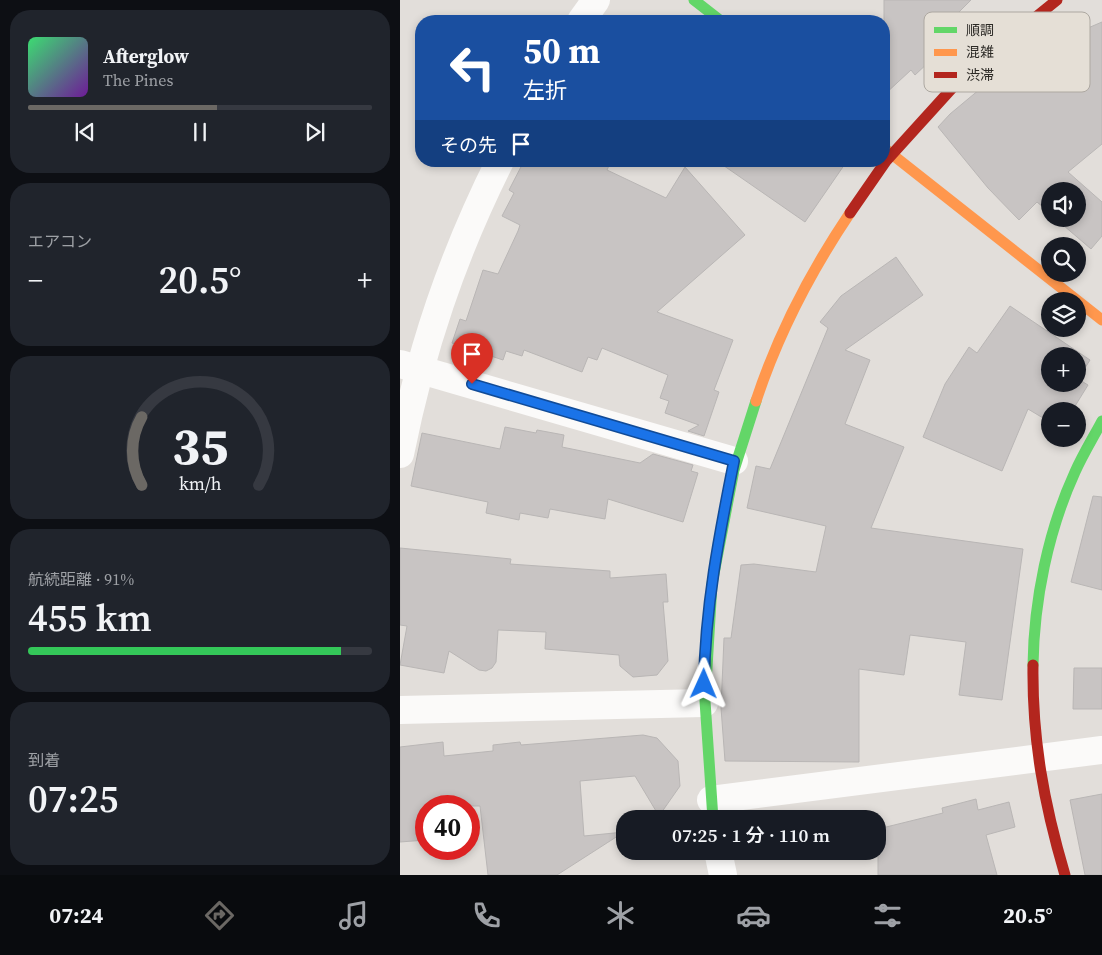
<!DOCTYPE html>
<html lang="ja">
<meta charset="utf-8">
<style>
body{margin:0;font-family:"Source Serif 4","Noto Sans JP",serif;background:#20242c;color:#f1f3f6;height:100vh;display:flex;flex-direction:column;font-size:19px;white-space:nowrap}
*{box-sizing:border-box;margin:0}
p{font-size:16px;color:#9ea1a6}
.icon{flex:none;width:28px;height:28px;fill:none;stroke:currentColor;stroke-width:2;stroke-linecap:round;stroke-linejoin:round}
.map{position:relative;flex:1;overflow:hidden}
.details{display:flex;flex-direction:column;gap:10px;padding:10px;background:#0d0f14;width:400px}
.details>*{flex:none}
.banner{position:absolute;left:15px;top:15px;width:475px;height:152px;border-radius:20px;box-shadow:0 2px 8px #0003;background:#1a4fa0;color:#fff;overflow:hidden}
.buttons{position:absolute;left:641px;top:182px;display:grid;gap:10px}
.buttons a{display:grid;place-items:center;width:45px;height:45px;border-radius:50%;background:#171b24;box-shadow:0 2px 8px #0003;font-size:25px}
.speed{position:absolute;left:15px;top:795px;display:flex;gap:10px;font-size:25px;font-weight:700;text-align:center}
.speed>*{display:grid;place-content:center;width:65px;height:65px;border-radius:50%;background:#171b24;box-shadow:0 2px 8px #0003;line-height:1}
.speed .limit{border:8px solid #d22;background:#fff;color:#111}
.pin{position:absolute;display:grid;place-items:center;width:42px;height:42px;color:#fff;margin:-51px -21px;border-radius:50% 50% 50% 0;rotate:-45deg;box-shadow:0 0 5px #0007}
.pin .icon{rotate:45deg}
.me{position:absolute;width:55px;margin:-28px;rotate:1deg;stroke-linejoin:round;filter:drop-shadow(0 0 4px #0008)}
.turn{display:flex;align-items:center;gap:18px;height:105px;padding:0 25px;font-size:22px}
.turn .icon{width:65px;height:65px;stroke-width:2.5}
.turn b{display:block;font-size:35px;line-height:42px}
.then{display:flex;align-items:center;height:48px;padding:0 25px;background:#0003;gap:10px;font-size:19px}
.big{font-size:38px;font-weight:600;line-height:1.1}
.details .card{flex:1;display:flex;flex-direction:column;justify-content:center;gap:8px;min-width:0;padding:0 18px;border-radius:20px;background:#20242c}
.details .dial{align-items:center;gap:0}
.dial svg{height:130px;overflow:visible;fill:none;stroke:#363941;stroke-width:7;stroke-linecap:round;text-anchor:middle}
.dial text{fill:#f1f3f6;stroke:none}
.song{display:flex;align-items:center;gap:15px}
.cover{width:60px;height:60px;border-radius:8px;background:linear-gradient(135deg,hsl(140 70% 55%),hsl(280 70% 35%))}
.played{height:5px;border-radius:2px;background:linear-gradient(90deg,#6b6864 55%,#363941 55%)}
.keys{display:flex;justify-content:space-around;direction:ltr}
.heat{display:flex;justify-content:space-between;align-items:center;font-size:28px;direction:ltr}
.charge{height:8px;border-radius:4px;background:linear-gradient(90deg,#34c759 91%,#363941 0)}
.trip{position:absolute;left:216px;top:810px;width:270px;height:50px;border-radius:20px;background:#171b24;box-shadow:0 2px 8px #0003;font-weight:600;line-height:50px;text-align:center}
.dock{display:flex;height:80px;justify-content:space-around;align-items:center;background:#090b0e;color:#9ea1a6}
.dock .icon{width:35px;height:35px}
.dock .on{color:#6b6864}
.dock b{font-size:22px;color:#f1f3f6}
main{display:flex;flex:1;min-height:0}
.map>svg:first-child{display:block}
.building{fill:#c8c4c3;stroke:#b9b6b5;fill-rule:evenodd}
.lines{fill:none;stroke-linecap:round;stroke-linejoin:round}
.street{stroke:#fbfaf9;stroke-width:28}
.fast{stroke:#63d668;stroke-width:11}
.slow{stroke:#ff974d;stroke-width:11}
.jam{stroke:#b3261e;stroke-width:11}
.route-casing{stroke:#114b97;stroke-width:12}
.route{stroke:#1a73e8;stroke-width:9}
.key{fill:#e5dfd6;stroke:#ada8a1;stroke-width:1}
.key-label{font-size:14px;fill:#2b2925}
</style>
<main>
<section class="details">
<div class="card">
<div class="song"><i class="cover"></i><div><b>Afterglow</b><p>The Pines</p></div></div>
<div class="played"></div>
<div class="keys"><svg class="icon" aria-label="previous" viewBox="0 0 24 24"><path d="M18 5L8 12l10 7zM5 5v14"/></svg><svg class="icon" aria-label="pause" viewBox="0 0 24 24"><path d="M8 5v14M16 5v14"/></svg><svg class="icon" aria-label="next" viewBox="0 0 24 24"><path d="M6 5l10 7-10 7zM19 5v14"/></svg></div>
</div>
<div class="card"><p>エアコン</p>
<div class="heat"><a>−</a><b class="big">20.5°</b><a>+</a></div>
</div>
<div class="card dial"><svg viewBox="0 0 100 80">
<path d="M14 69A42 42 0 1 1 86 69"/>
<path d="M14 69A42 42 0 0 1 14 27" stroke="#6b6864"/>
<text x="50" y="56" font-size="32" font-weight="700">35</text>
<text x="50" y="72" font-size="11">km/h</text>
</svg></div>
<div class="card"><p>航続距離 · 91%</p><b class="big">455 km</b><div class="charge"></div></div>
<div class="card"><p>到着</p><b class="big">07:25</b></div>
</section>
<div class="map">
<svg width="702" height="875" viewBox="0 0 702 875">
<rect width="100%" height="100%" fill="#e2deda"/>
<g class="building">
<path d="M484,0H571L535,36L545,47L515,75L511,70L484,95Z"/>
<path d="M659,18L663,24L670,20L675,26L685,22L688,28L702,22V144L668,172L702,202V236L691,249L656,219H678V191H650V213L637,202L619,220L588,188L538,127L550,114L598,74L607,84L646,51L636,37Z"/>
<path d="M124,161H211L207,170L266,198L285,167L345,235L257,312L333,340L314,390L319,392L304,436L288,431L299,425L265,413L269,401L260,398L268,375L202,348L197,360L188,357L182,372L124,350L122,356L106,351L103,360L52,343L60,319L66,321L83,270L98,274L118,231L120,225L102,216L114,193L109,190Z"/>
<path d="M317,161H447L405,222Z"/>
<path d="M496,257L523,295L445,350L470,360L445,424L504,447L471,528L623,549L602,700L559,695L566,642L510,635L504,675L459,669V762L325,761L321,708L324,638H331L341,565L354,564L416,572L426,526L347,508L356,466L370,469L428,328L420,322L441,296Z"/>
<path d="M610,306L690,360L678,379L688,385L672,411H650L648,421L628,409L602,471L523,437L545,384L569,347L577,353ZM650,356H678V384H650Z"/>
<path d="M105,427L136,433L137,430L164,435L162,447L240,463L253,454L293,465L291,471L298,473L283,522L208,499L205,519L150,509L148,518L120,513L119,520L86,513L88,502L11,486L22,433L100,449Z"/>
<path d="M693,496L702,497V590L671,582Z"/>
<path d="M0,548L111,559L110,564L210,571V578L266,574L268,602H263L268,661L257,675L233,677L220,666L219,655L145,649L146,632L98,630L96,662L92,668L86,671L79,670L49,651L44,673L0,665L7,626L0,625Z"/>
<path d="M674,668H702V709H673Z"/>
<path d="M243,735L257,738L278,761L280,786L259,816L235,776L180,781L184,836L224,832L157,875H88L80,806H26V840L0,842V747L43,742L44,756L93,751V745L120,742L121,745Z"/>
<path d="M702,794V875H685L670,800Z"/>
<path d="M576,799L578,810L609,802L615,827L586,835L597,875H478V829L543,813L542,808Z"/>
</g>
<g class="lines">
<g class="street">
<path d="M181,21L196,0"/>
<path d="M0,364L334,461"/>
<path d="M0,454C21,349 52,257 100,161"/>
<path d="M0,710L304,703"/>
<path d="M311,800L702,750"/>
<path d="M318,851L323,875"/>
</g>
<g class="fast">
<path d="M294,0L321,21"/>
<path d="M633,665C634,600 648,531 675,472C683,454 693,438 702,421"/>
<path d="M313,819L305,701L312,584L334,470L356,401"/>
</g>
<g class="slow">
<path d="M484,148L702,320"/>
<path d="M356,401C378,334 411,271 450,213"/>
</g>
<g class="jam">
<path d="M450,213L486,161L564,75L657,0"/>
<path d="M633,665C632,739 644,804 665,875"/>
</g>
</g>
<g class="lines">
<g class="route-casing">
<path id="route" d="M72,384L334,461C319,536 305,608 304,684"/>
</g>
<use href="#route" class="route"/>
</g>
<rect x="524" y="12" width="166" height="80" rx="8" class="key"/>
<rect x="534" y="27" width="23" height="6" fill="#63d668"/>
<rect x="534" y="49" width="23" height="7" fill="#ff974d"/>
<rect x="534" y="72" width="23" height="6" fill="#b3261e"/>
<g class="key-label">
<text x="566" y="35">順調</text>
<text x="566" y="57">混雑</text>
<text x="566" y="80">渋滞</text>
</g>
</svg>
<div class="buttons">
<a><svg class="icon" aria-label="sound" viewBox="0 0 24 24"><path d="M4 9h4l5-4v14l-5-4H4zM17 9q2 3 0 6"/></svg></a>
<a><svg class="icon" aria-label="search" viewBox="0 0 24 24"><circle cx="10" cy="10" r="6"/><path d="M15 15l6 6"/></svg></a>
<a><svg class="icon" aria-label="layers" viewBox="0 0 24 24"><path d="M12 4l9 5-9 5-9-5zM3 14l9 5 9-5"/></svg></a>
<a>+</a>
<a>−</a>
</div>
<div class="speed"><div class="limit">40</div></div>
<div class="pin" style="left:72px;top:384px;background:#d93025"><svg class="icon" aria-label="arrive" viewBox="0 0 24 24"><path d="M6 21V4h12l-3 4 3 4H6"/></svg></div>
<svg class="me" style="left:304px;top:684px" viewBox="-20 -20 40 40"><path d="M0-17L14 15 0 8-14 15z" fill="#1a73e8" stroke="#fff" stroke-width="4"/></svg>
<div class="trip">07:25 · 1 分 · 110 m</div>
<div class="banner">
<div class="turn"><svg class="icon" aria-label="left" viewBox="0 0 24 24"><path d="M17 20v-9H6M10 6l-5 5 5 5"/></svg><div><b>50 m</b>左折</div></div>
<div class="then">その先<svg class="icon" aria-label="arrive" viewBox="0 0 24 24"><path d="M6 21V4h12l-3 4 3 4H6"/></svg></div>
</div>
</div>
</main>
<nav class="dock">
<b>07:24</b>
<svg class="icon on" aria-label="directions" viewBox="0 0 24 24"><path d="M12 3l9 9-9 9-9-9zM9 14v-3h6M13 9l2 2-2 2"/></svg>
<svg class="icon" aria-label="music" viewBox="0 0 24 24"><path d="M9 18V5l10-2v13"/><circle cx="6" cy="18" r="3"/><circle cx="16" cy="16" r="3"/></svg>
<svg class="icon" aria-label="phone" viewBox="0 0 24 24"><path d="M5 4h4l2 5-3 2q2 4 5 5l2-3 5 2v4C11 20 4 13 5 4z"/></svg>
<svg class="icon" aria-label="climate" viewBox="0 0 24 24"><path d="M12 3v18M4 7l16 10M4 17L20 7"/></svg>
<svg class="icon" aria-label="car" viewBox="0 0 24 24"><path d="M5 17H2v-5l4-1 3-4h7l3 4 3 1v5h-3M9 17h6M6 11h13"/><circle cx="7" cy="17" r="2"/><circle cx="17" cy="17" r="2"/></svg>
<svg class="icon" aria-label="filters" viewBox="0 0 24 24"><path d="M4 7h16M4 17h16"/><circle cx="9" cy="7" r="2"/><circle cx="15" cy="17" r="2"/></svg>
<b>20.5°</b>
</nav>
